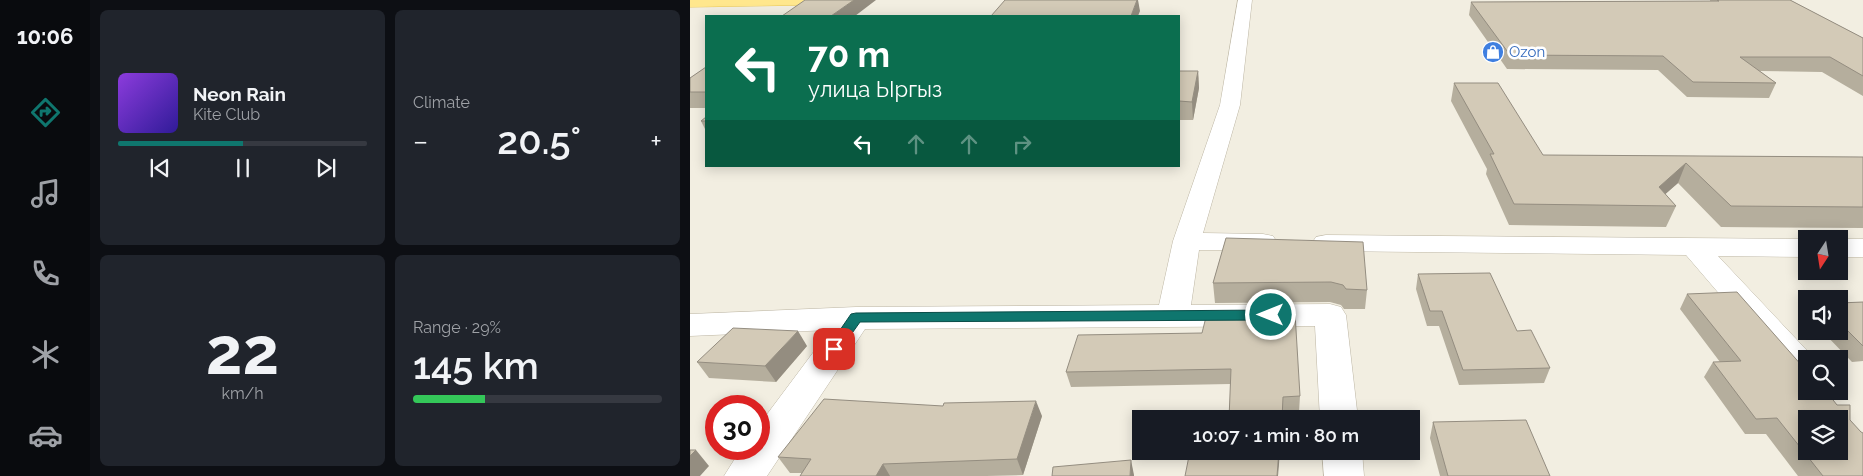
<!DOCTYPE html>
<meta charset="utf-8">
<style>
body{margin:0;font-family:Raleway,sans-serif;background:#20242c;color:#f1f3f6;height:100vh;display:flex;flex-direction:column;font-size:19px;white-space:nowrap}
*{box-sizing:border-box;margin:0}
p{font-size:16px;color:#9ea1a6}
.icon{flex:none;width:28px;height:28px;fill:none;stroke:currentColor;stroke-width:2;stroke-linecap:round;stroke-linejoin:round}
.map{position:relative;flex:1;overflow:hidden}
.sheet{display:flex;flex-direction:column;gap:10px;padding:10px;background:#0d0f14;width:600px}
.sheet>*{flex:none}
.top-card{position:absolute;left:15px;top:15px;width:475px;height:152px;border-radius:0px;box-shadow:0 2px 12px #0003;background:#0b6e4f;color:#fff;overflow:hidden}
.needle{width:32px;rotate:192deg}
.tools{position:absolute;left:1108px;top:230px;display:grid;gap:10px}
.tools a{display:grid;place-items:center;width:50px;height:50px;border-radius:0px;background:#171b24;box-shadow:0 2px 12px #0003;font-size:25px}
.speed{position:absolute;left:15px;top:395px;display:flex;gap:10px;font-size:25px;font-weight:700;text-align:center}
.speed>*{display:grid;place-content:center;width:65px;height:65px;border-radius:50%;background:#171b24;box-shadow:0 2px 12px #0003;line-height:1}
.speed .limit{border:8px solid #d22;background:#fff;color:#111}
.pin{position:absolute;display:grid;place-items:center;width:42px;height:42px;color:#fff;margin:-21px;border-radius:10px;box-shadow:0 2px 8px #0006}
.me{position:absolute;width:55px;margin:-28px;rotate:270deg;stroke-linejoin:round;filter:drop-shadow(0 0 4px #0008)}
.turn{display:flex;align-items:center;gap:18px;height:105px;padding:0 20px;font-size:22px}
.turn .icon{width:65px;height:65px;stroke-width:2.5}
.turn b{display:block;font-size:35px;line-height:42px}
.lanes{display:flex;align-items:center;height:48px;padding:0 20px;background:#0003;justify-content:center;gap:25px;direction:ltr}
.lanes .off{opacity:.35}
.big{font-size:38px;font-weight:600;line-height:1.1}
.sheet .widget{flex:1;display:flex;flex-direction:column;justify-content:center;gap:8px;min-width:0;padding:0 18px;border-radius:8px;background:#20242c}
.sheet .dial{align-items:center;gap:0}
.dial b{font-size:65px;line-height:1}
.song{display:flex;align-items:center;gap:15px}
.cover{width:60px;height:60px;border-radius:8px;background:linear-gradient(135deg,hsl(270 70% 55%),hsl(250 70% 35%))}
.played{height:5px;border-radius:2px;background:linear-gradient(90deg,#0f766e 50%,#363941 50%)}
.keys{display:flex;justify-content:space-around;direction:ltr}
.heat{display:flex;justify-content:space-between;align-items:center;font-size:28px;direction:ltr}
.charge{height:8px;border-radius:4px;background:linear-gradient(90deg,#34c759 29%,#363941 0)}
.sheet .tiles{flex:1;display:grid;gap:10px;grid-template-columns:repeat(2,1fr)}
.trip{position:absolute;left:442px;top:410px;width:288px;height:50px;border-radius:0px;background:#171b24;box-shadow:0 2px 12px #0003;font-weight:600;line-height:50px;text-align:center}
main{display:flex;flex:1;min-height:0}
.tabs{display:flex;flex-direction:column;width:90px;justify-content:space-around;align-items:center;background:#090b0e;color:#9ea1a6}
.tabs .icon{width:35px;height:35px}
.tabs .current{color:#0f766e}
.tabs b{font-size:22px;color:#f1f3f6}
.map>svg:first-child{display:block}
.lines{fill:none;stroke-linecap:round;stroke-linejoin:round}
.minor-casing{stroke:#bdb6a4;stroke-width:1}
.major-casing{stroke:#e8c759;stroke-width:1}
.minor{fill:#fff;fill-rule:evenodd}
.major{fill:#ffe78d;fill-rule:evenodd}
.wall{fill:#b5ae9d}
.shaded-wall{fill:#948d80}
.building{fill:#d3cab7;stroke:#948d80;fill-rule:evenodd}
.route{fill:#0f766e;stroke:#0a4d48}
.labels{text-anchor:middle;stroke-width:5;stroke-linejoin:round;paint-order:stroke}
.far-shop-label{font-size:15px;fill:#366cbe;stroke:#fff;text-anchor:start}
</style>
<main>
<nav class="tabs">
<b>10:06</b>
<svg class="icon current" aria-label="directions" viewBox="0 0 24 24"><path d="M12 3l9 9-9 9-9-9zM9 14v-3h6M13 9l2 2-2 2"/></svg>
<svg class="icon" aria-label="music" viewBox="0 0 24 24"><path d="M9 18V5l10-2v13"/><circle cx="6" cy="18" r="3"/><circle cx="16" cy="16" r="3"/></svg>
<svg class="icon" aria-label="phone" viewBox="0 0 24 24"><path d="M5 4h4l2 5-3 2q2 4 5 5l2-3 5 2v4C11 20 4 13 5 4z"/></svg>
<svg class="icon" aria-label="climate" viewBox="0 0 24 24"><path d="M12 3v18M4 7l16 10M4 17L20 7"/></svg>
<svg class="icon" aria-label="car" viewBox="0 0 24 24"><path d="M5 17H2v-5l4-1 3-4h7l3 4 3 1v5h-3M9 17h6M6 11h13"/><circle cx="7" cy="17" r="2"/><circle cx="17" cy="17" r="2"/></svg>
</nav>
<section class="sheet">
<div class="tiles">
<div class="widget">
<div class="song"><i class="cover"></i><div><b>Neon Rain</b><p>Kite Club</p></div></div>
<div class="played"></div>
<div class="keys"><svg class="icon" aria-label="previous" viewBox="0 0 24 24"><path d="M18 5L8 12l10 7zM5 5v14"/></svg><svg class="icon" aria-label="pause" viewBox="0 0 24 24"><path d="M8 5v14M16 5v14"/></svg><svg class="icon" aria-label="next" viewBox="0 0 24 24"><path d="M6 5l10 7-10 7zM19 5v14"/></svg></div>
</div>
<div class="widget"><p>Climate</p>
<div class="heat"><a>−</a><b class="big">20.5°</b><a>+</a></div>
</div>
<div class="widget dial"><b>22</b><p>km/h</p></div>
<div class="widget"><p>Range · 29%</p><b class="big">145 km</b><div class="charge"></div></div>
</div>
</section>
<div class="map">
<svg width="1173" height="476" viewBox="0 0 1173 476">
<rect width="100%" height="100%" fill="#f2eee1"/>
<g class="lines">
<g class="minor-casing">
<g id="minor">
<path d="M548,0H562L550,105L513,233L573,234L583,236L587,242L583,248L573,250H509L501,305L640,304L651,307L656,315L668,419H630L625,326L175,329L77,476H34L51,449H69V425L140,330L0,336V314L166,307L469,305L483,241L530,105Z"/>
<path d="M636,235L1116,239V257L1028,256L1125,359H1116V385L1104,381L996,255L636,251L626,249L622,243L626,237Z"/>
<rect x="1149" y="239" width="24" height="18"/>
<path d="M632,451H672L674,476H634Z"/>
</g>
</g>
<g class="major-casing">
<path id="major" d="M0,0H182L175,4L0,7Z"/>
</g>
<use href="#minor" class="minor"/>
<use href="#major" class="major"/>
</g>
<g class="wall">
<path d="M1020,0H1100L1173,38V96L1132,72L1070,71L1086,83L1079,98L997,97L968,70L817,69L779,15L781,2L1020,1Z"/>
<path d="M16,67V108H0V78Z"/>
<path d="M489,71H508L509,88L503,120H489Z"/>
<path d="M764,83L853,155L1173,157V228L1031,227L988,183L975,194L986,206L976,227L819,225L796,174L797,169L761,101Z"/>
<path d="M16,117V131L11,121Z"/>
<path d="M536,238L677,290L675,309H654L651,305L640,302L525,303L523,283Z"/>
<path d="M728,274L827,331L860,368L854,383L769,385L749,326H737L726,289Z"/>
<path d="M997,294L1147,405L1160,420L1173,476H1108L1076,434H1055L1014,377L1023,362H1030L990,309Z"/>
<path d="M1173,302V361L1162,362L1132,331H1149V303Z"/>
<path d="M512,333L610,396L609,412H593L540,384L381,387L376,372Z"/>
<path d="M117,346L86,382L19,378L7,362Z"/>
<path d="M352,416L333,475L296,476H110L112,473H100L88,457Z"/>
<path d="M743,422L860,476H750L740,438Z"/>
</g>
<g class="shaded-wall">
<path d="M164,0H186L165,16H141Z"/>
<path d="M447,0H448L450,11L448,16H441Z"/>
<path d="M508,71L509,88L503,120L502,102Z"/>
<path d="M996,163L988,183L963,205L969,187Z"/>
<path d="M108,331L117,346L86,382L75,366Z"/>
<path d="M346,401L352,416L333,475L327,459Z"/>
<path d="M6,450L19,466L10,476H0V456Z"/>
<path d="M589,451H590L588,476H587Z"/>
<path d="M441,460L444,475V476H440Z"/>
<path d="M193,464L200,476H186Z"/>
</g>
<g class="building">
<path d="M115,0H164L141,16H92Z"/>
<path d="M315,0H447L441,16H301Z"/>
<path d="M1027,0H1100L1173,38V76L1140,57H1050L1086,83L1003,82L973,56L820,55L781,2L1029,1Z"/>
<path d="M16,67V92H0V78Z"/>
<path d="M489,71H508L502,102L489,101Z"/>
<path d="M764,83H808L853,155L1173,157V207L1041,206L996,163L969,187L986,206L824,204L800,154H804Z"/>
<path d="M16,117V121H11Z"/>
<path d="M536,238L673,242L677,290L656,289L653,285L641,282L523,283Z"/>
<path d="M800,273L827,331L841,330L860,368L773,370L752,311H740L728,274Z"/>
<path d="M1047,292L1113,367L1116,368V391H1136L1147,405H1160V420L1171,432L1173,433V476H1133L1087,418L1066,419L1023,362L1051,361L997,294ZM1116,419H1149V451H1116Z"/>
<path d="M1173,302V346L1149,322V303Z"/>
<path d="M517,313H605L610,396L593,397L592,419H539L541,369L376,372L388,335L512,333Z"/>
<path d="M43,328L108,331L75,366L7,362Z"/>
<path d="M134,399L253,406L254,403L346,401L327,459L193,464L186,476H110L121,459L88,457Z"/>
<path d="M836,420L860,476H758L743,422Z"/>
<path d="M0,450H6L0,456Z"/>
<path d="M500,451H589L587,476H495Z"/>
<path d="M441,460L440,476H362L363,467Z"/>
</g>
<path class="route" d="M581,310L588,315L581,320L170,322L148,353H139L137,349L161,314L166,313Z"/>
<defs>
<g id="shop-disc" transform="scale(1.125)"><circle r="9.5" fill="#3f7fe0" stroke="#fff"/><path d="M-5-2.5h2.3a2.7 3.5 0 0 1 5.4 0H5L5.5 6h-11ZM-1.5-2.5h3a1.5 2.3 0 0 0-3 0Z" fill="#fff"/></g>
</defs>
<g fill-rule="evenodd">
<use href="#shop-disc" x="803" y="52"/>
</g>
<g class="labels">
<g class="far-shop-label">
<text x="819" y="57">Ozon</text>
</g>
</g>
</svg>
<div class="tools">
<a><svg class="needle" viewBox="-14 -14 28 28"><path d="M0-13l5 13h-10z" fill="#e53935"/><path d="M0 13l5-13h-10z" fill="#9ea1a6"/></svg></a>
<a><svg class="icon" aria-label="sound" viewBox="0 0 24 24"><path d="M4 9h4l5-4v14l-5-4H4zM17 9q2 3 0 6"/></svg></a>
<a><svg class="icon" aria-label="search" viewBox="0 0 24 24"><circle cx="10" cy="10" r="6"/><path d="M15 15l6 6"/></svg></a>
<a><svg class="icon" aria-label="layers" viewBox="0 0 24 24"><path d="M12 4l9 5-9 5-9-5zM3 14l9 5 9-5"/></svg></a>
</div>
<div class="speed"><div class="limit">30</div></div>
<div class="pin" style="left:144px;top:349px;background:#d93025"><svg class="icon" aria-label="arrive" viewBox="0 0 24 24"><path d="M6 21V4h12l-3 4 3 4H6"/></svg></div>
<svg class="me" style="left:581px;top:315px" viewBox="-20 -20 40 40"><circle r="17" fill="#0f766e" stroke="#fff" stroke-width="3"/><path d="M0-11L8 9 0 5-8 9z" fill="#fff"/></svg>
<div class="trip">10:07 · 1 min · 80 m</div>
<div class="top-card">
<div class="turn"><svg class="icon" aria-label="left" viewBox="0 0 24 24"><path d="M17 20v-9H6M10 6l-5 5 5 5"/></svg><div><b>70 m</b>улица Ыргыз</div></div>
<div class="lanes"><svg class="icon" aria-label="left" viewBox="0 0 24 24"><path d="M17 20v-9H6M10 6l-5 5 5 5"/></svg><svg class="icon off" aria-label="ahead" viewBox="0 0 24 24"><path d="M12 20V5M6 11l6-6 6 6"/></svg><svg class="icon off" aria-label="ahead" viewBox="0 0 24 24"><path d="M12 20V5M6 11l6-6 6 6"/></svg><svg class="icon off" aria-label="right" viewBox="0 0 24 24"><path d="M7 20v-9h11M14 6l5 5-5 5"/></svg></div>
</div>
</div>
</main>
